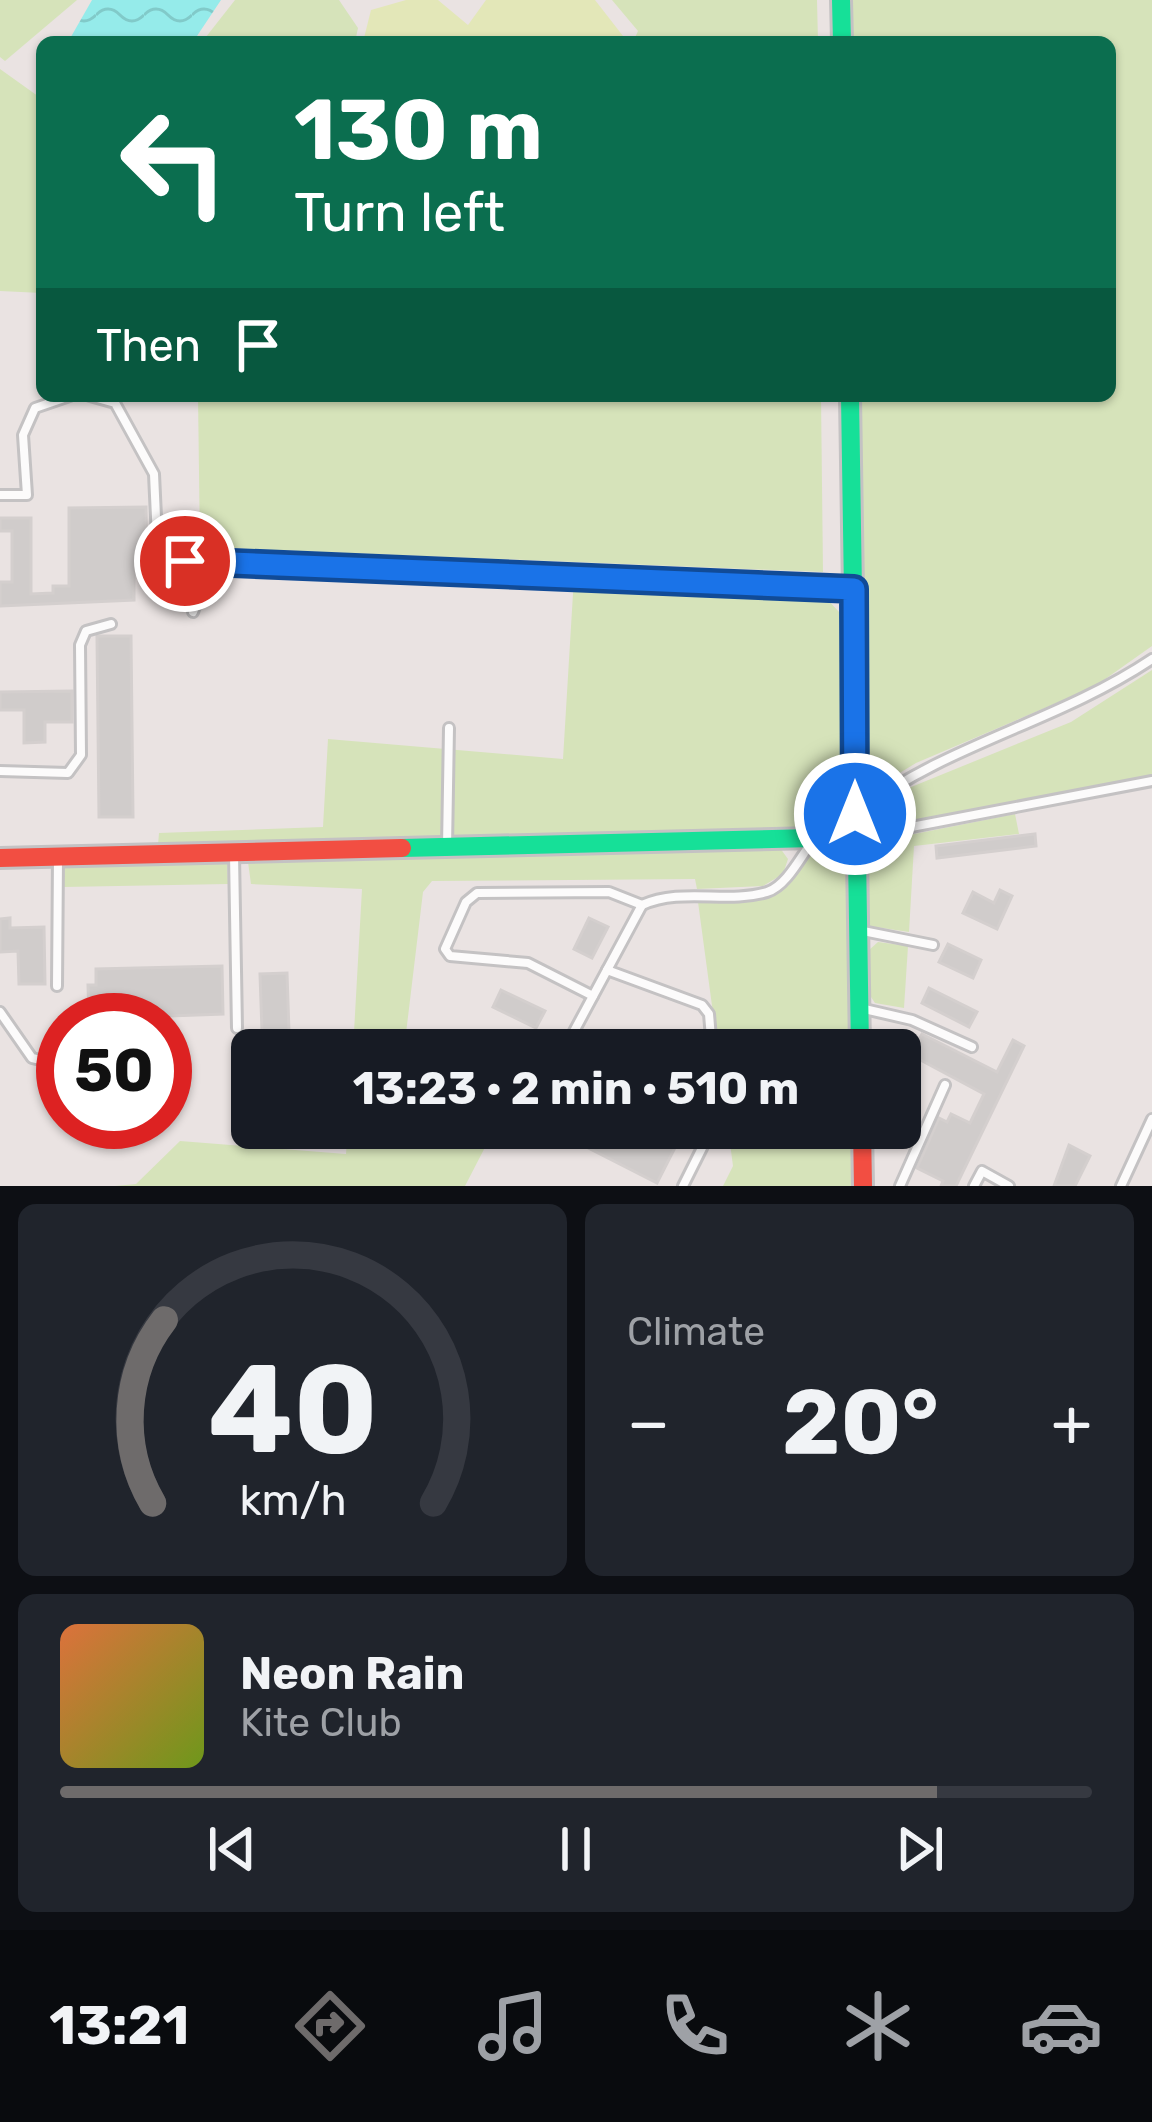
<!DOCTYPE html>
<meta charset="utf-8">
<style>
body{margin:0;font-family:Rubik,sans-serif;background:#20242c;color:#f1f3f6;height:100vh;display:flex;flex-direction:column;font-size:45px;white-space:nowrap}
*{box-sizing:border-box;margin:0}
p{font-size:39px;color:#9ea1a6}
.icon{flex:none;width:66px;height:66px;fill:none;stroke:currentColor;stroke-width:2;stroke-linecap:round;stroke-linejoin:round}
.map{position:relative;height:1186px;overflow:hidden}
.sheet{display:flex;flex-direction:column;gap:18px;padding:18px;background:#0d0f14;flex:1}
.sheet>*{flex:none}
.banner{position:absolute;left:36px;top:36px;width:1080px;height:366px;border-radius:18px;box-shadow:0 3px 9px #0004;background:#0b6e4f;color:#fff;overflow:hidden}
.speed{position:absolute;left:36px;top:993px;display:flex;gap:24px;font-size:60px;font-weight:700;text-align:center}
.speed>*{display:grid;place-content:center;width:156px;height:156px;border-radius:50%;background:#171b24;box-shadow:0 3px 9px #0004;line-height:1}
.speed .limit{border:18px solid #d22;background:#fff;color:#111}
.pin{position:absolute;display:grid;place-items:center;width:102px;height:102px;color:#fff;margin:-51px;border:6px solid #fff;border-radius:50%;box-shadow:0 3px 12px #0007}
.me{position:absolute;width:132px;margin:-66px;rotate:0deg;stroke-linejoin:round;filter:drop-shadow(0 0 9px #0008)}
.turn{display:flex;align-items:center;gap:42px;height:252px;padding:0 60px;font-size:54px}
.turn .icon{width:156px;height:156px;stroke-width:2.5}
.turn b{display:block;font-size:84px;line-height:102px}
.then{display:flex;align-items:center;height:114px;padding:0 60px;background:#0003;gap:24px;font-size:45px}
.big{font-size:90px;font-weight:700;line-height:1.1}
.sheet .card{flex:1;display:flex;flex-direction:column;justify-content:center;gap:18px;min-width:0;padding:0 42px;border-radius:18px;background:#20242c}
.sheet .dial{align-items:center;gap:0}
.dial svg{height:312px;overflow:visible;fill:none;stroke:#363941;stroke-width:7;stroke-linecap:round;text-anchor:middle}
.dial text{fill:#f1f3f6;stroke:none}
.song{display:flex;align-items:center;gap:36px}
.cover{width:144px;height:144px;border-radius:18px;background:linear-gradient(135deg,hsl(20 70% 55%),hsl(80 70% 35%))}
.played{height:12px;border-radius:6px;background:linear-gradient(90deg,#6e6b6b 85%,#363941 85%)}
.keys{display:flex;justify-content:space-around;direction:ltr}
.heat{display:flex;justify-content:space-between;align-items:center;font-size:66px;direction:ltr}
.sheet .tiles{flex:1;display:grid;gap:18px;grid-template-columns:1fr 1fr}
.card:last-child{grid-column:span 2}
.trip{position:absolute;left:231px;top:1029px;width:690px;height:120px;border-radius:18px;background:#171b24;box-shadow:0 3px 9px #0004;font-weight:700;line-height:120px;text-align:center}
.tabs{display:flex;height:192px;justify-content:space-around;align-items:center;background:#090b0e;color:#9ea1a6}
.tabs .icon{width:84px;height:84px}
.tabs .selected{color:#6e6b6b}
.tabs b{font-size:54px;color:#f1f3f6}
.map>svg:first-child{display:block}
.grass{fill:#d6e3ba}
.pitch{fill:#e3e7b8}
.water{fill:url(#water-waves)}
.building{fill:#d0cccb;stroke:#d4cfce;stroke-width:3}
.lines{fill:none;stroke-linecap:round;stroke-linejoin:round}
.lane-casing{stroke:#c4c2c3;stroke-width:14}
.fast-casing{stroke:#c4c2c3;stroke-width:24}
.jam-casing{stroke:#c4c2c3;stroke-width:24}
.lane{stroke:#fcfbfb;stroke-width:8}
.fast{stroke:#16e098;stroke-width:18}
.jam{stroke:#f24e42;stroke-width:18}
.route-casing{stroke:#114b97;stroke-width:30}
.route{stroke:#1a73e8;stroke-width:21}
</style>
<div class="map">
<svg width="1152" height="1186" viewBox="0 0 1152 1186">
<defs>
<pattern id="water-waves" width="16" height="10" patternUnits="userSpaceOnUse" patternTransform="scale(3)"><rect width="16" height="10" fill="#95ebea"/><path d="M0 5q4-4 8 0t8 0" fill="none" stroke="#81cac9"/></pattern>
</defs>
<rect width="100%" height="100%" fill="#eae3e2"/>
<g class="grass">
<path d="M0,0H77L5,61L0,57Z"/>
<path d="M235,0H339L358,28L355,42H202Z"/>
<path d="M612,0H817L818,42H633L638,31Z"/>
<path d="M848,0H1152V646L1094,687L916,763L880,785L865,779L861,734L858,396H1110V42H849Z"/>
<path d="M0,69L42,99V293L0,291Z"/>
<path d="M198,396H821L823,572L200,547Z"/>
<path d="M574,577L803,590L826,598L840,613L844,799L835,818L819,831L158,845L159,833L323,827L328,739L563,759Z"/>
<path d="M1152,670V775L871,831V811L894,794L1071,722Z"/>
<path d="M1015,814L1019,834L914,846L909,932L869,926V843Z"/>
<path d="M825,845L846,867L853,1050H718L698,902C768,898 772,906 815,848Z"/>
<path d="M780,848L788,859L783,874L763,886L697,889L695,879L432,881L423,892L404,1050H353L362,889L251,884L248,862Z"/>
<path d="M227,860L228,884L63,887L65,867L75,864Z"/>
<path d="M878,942L908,946L904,1008L875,1003L869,994L868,951Z"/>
<path d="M348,1128H495L465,1186H115L136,1184L180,1141L346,1154Z"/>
<path d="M728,1128H854L856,1186H723L733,1166Z"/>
</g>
<path class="pitch" d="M406,0H438L468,25L486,0H595L623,36L619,42H363L371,10Z"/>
<path class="water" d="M92,0H221L193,42H68Z"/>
<g class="building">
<path d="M146,507L147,573H134V600L0,606V582H12V531H0V518H31V594L53,593V586H69V508Z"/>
<path d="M97,636H131L133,817H99Z"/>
<path d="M72,691V722H45V742L24,743V710H0V692Z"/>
<path d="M1035,834L1036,846L937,858L936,846Z"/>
<path d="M1000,890L1012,896L997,929L963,913L973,892L994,903Z"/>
<path d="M10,918V928L44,927L45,984H19L18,951L0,952V919Z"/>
<path d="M589,918L608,927L592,958L574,949Z"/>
<path d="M948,944L981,960L973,978L939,962Z"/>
<path d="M222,966L223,1014L89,1019L88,985H96V969Z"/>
<path d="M287,973L289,1032H262L260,974Z"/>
<path d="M929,988L977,1012L969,1027L922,1003Z"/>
<path d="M501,990L545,1011L536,1028L493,1007Z"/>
<path d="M922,1034L997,1072L1013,1040L1024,1046L956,1186H941L943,1181L917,1168L939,1118L947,1122L951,1114L970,1123L984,1094L911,1055Z"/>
<path d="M549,1128H685L657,1183Z"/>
<path d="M1069,1145L1090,1156L1075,1186H1054Z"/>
</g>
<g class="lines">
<g class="lane-casing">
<g id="lane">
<path d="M90,396L115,403L154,474L158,560L852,589"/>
<path d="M0,495H27L23,435L35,408L70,396"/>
<path d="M193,612L212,562"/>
<path d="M0,771L68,773L81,755L80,645L86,631L111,624"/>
<path d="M861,810C947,744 1058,722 1152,659"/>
<path d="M859,837L1152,781"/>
<path d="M447,847L449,728"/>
<path d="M234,855L237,1028"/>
<path d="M858,930L933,945"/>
<path d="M607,970L702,1005L709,1014L712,1050"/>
<path d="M57,986L58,858"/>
<path d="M593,996L528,963L450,956L445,949L466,902L477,893L609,892L642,905"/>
<path d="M860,1008L912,1020L972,1047"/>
<path d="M0,1012L32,1058L62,1065"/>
<path d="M564,1050L642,905C682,887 727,904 767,892C786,886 800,858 811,843"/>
<path d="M683,1186L712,1128"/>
<path d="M900,1186L945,1085"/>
<path d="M974,1186L982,1171L1009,1186"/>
<path d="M1121,1186L1152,1119"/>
</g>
</g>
<g class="fast-casing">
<g id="fast">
<path d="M841,0L842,42"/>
<path d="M850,396L860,1050"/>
<path d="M402,848L855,837"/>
</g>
</g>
<g class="jam-casing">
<g id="jam">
<path d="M0,858L402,848"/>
<path d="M862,1128L863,1186"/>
</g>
</g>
<use href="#lane" class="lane"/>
<use href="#fast" class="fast"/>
<use href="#jam" class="jam"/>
</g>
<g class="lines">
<g class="route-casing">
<path id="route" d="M185,561L854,589L855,814"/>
</g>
<use href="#route" class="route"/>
</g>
</svg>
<div class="speed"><div class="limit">50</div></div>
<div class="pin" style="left:185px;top:561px;background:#d93025"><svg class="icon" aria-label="arrive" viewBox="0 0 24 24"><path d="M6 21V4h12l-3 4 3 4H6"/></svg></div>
<svg class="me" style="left:855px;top:814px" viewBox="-20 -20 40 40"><circle r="17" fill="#1a73e8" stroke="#fff" stroke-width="3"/><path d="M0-11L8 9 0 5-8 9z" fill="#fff"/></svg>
<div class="trip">13:23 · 2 min · 510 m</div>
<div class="banner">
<div class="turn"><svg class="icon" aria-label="left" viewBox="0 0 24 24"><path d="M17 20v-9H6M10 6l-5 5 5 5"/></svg><div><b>130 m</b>Turn left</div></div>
<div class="then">Then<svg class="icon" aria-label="arrive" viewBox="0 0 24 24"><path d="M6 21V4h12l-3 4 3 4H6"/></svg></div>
</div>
</div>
<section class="sheet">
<div class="tiles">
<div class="card dial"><svg viewBox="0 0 100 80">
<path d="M14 69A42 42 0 1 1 86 69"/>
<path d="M14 69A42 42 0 0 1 17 22" stroke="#6e6b6b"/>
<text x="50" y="56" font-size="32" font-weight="700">40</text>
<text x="50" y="72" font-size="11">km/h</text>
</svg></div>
<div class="card"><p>Climate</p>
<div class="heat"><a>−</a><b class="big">20°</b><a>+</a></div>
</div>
<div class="card">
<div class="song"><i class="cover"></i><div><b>Neon Rain</b><p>Kite Club</p></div></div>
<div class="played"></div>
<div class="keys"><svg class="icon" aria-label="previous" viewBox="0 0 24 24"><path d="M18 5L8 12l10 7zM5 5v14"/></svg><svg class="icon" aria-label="pause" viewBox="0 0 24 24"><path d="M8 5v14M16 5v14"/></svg><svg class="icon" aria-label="next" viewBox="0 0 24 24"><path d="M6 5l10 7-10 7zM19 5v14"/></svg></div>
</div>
</div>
</section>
<nav class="tabs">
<b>13:21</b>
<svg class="icon selected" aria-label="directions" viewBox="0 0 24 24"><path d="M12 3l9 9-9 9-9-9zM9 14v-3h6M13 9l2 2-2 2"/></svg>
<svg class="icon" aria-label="music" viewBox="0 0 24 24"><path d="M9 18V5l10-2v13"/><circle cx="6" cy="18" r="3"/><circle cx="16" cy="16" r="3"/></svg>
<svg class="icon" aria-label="phone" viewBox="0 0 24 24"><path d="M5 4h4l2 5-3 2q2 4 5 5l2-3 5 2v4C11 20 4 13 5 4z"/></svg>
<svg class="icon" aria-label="climate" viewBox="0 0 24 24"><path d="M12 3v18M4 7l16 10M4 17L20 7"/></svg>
<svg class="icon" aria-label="car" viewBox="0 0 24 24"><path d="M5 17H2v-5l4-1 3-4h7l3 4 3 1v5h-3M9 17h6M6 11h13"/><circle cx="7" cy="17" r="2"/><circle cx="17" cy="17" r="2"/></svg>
</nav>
